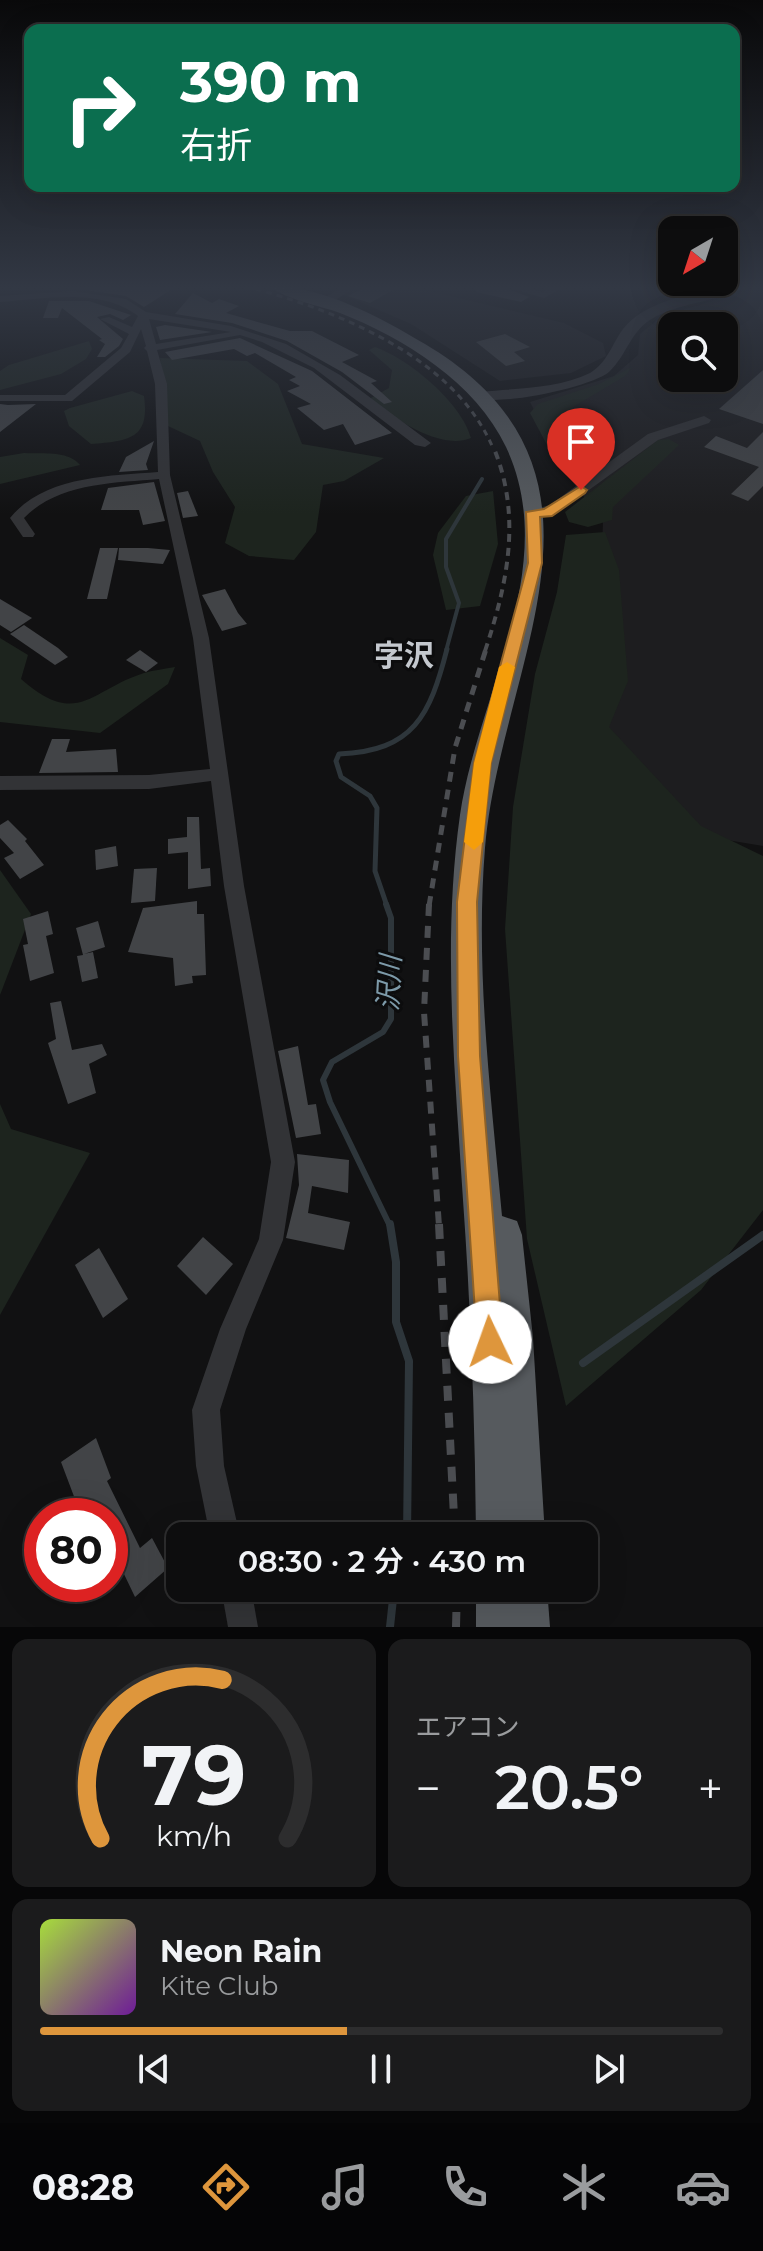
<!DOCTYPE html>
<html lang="ja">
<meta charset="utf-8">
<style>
body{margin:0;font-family:Montserrat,"Noto Sans JP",sans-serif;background:#1b1b1c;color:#f1f3f6;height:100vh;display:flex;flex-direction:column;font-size:30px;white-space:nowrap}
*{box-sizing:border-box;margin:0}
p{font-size:26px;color:#9a9c9e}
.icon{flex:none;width:44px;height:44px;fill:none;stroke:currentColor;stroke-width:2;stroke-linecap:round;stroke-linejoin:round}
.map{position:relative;height:1627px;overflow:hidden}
.drawer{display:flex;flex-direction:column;gap:12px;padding:12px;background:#070708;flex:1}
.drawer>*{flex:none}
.hud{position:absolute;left:24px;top:24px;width:716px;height:168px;border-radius:16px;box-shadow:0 8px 32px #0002,0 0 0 2px #2d2d2e;background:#0b6e4f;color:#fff;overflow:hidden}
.needle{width:52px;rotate:219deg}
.controls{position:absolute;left:658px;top:216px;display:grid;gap:16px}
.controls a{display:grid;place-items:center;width:80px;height:80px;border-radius:16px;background:#0d0d0e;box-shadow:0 8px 32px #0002,0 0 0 2px #2d2d2e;font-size:40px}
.speed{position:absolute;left:24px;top:1498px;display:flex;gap:16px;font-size:40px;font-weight:700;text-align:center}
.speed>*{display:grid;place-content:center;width:104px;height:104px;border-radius:50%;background:#0d0d0e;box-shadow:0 8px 32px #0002,0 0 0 2px #2d2d2e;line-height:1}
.speed .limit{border:12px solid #d22;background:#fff;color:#111}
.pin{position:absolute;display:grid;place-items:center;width:68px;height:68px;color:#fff;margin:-82px -34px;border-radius:50% 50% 50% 0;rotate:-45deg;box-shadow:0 0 8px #0007}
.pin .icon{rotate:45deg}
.me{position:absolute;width:88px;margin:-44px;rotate:357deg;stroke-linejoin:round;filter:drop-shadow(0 0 6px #0008)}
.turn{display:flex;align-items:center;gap:28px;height:168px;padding:0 24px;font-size:36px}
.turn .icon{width:104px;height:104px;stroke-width:2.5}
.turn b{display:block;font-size:56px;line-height:68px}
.big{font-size:60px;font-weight:600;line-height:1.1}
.drawer .tile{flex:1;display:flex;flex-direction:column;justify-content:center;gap:12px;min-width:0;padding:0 28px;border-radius:16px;background:#1b1b1c}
.drawer .dial{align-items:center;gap:0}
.dial svg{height:208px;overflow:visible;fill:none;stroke:#2d2d2e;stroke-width:7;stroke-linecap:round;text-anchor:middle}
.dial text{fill:#f1f3f6;stroke:none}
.song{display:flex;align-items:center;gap:24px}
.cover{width:96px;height:96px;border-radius:12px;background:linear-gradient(135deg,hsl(80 70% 55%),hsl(280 70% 35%))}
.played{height:8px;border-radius:4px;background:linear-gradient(90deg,#de963c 45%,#2d2d2e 45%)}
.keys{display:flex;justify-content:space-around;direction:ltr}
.heat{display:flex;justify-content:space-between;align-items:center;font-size:44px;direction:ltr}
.drawer .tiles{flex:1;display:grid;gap:12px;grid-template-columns:1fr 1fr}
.tile:last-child{grid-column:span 2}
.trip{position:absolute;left:166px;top:1522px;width:432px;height:80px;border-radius:16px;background:#0d0d0e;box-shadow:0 8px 32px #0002,0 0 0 2px #2d2d2e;font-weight:600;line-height:80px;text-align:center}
.tabs{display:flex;height:128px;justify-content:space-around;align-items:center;background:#050506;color:#9a9c9e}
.tabs .icon{width:56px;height:56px}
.tabs .selected{color:#de963c}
.tabs b{font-size:36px;color:#f1f3f6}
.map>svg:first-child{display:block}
.built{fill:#1d1d1f;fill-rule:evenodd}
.green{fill:#1d241e}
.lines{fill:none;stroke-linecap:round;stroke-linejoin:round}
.stream-far3{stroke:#2e363b;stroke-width:4}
.stream-far2{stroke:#2e363b;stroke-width:5}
.stream-far1{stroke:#2e363b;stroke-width:6}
.stream{stroke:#2e363b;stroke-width:8}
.building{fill:#424447}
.minor{fill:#323336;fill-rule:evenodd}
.tertiary{fill:#323336;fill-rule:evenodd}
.trunk{fill:#565a5e;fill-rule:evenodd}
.rail-far4{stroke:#4b4d51;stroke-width:3;stroke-dasharray:6 5;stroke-linecap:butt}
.rail-far3{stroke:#4b4d51;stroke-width:4;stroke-dasharray:8 6;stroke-linecap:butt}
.rail-far2{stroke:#4b4d51;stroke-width:5;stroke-dasharray:10 8;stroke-linecap:butt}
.rail-far1{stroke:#4b4d51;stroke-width:6;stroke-dasharray:12 10;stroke-linecap:butt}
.rail{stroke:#4b4d51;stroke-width:8;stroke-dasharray:15 12;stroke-linecap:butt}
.route{fill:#de963c;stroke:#906227;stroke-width:2}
.slow{fill:#f59e0b}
.labels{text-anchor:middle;stroke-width:6;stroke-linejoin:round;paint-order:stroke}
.water-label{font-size:28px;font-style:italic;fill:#7d9aa9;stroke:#0c0c0d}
.quarter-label{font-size:30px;font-weight:bold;fill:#c4c8ce;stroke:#0c0c0d}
</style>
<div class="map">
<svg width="763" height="1627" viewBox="0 0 763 1627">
<rect width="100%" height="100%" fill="#111112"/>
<g class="built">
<path d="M355,286H408L564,323L603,343L606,356L571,373L500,381L411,324L342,294Z"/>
<path d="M763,286V846L697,835L596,726L603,521L567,475L530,402L614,376L638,355L640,334L662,316ZM672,326H724V378H672Z"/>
</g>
<g class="green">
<path d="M89,341L92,349L86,359L61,374L0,390V371L9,365Z"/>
<path d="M375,347C409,359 462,403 471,438C439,451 393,417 369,399L389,388L392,370L369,350Z"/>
<path d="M160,358L247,361L278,384L302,444L384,458L344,481L323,485L316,532L294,560L249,556L225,543L235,507L213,472L200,441L168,426Z"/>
<path d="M632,367L625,376L573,407L574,416L605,447L583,456L554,458L530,413L538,404L599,384Z"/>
<path d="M132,391L144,396C150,439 129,441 91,444L69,426L64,411L70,408Z"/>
<path d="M669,439L679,445L613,507L612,520L588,527L569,522L565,512L658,440Z"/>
<path d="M24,453C42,454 68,450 80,465L0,484V457Z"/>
<path d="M493,491L498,544L480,606L446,610L433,555L438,533L466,496Z"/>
<path d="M605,532L619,570L628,681L609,727L701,826L763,856V1210L701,1290L566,1406L527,1239L505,929L513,807L535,674L557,592L566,535Z"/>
<path d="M0,638L28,655L21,679C78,729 90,690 144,673C154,670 165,669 175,667L168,684L100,733L0,722Z"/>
<path d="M0,870L31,914L0,995Z"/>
<path d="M0,1104L11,1129L90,1153L0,1315Z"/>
</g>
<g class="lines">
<path class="stream-far3" d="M446,651L459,603L446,567V539L482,479"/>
<path class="stream-far2" d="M387,906L375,871L377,808L370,796L341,777L336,761L339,754C414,751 430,715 447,649"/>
<path class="stream-far1" d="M386,904L391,918V1019L383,1032L332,1062L323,1080L330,1102L390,1226"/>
<g class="stream">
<path d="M390,1224L396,1262V1322L409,1361L407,1536"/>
<path d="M583,1363L763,1235"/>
<path d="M390,1627L393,1599L400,1588"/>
</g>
</g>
<g class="building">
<path d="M96,286H177L144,307L126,296L71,288Z"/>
<path d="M367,286H400L370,303L348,296Z"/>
<path d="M477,286H500L529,297L521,302L476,292Z"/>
<path d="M193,293L212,303L219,299L239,306L226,313L290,331H312L359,355L342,362L377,381L371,383L392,402L384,404L342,372L287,341L232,323L175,314Z"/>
<path d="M49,301H89L131,315L123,320L110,314L97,317L123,339L119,346L105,357H97L105,344L99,340L102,339L62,308L58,318H43Z"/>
<path d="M165,325L212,332L160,340L156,327Z"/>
<path d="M505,334L530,347L514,352L525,361L506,366L476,342Z"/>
<path d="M240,338L312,371L392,433L355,445L343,424L324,430L297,408L311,404L287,391L300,386L289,380L296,377L255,353L247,356L234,349L172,360L165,352Z"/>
<path d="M763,370V424L719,409Z"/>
<path d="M0,404L8,405L36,404L0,432Z"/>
<path d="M763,432V486L748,501L731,494L759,467L704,447L716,436L747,448Z"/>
<path d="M154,441L146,464L148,470L119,472L126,457Z"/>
<path d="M154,482L165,521L143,525L139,510H101L108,488Z"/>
<path d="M188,491L198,516L183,518L177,493Z"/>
<path d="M100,548H118L107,599H87Z"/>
<path d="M119,548H148L170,550L163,564L118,560Z"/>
<path d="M225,589L238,613L247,624L222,631L202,595Z"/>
<path d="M0,599L32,618L11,632L0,625Z"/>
<path d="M24,625L58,648L68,657L55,665L10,634Z"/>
<path d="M140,650L158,663L146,672L126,660Z"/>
<path d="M52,739H70L66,752L116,749L118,772L39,773Z"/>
<path d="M187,817H199L201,869L210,868L211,886L188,889V852L168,854V839L187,837Z"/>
<path d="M8,820L27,839L25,841L44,865L20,879L4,858L14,853L0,838V825Z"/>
<path d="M116,846L118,866L96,870L95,850Z"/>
<path d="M157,868L155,901L131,903L134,869Z"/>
<path d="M197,901V914H204L206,975L192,976L193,983L175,986L173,958L128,952L143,908Z"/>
<path d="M48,911L53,934L46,936L54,973L30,981L23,945L28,944L23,919Z"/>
<path d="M98,921L105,947L84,954L93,952L98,978L82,982L77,956L83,955L76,928Z"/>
<path d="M61,1001L72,1050L102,1044L107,1055L89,1064L96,1093L68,1104L48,1043L56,1039L50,1003Z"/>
<path d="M298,1046L308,1105L316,1104L321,1134L296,1138L278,1051Z"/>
<path d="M297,1154L349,1160L348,1193L312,1186L308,1213L350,1222L344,1250L286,1238L299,1185Z"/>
<path d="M203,1237L233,1264L206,1295L177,1266Z"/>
<path d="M99,1248L128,1299L103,1318L75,1265Z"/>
<path d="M96,1438L111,1478L107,1481L140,1548L152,1538L168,1568L135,1597L123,1572L110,1584V1516H67L78,1507L61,1462Z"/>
</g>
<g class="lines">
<g class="minor">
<path d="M344,286H357L329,304H321V300Z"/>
<path d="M503,286H521L543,292L553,286H566L544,298Z"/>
<path d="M690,286H703L716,294L708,296Z"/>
<path d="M73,291L126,299L146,312L231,326L286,344L340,375L431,443L425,447L415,445L314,368L262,342L240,335L157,350L167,384L170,475L209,638L244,886L295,1162L283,1240L246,1329L220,1410L224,1466L240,1536H210L196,1466L192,1410L220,1329L259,1239L271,1162L224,886L211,781L149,789L0,790V776L149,775L210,769L193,638L159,479C113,483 58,483 24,518L35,534L33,537H23L10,518C44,476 108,476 158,472L155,384L147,351L144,348L146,346L141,329L130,352L72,401H0V395H65L121,348L129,334L100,319L109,317L132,327L138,316C101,287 44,299 0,302V296ZM149,319L231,332L156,344Z"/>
<path d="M221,1588H251L258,1627H228Z"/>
</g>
<g class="tertiary">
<path d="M724,286H748C725,300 683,302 655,317C630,330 628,354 609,372C592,387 490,409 474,396L481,392C516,388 558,389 590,373C607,363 612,344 623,329C645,301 692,294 724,286Z"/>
<path d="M704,416L711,420L709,423L658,440L553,516L533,517L525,512L550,505L648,434Z"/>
</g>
<g class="trunk">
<path d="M269,286C324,286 379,317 425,344C640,472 500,664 485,848C475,971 491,1094 502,1216L517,1221L522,1235L533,1338L545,1536H476C475,1424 471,1312 463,1200C455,1072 442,942 460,815C477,696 562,566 506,447C476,383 404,338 340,313C318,305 287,300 269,286Z"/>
<path d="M476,1588H547L550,1627H476Z"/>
</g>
<path class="rail-far4" d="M245,286C335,310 453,355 493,448"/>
<path class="rail-far3" d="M485,651C508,582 522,515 493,446"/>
<path class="rail-far2" d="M429,906L455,748L486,649"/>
<path class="rail-far1" d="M429,904L424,1012L439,1226"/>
<g class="rail">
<path d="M439,1224L455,1536"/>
<path d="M456,1627L457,1588"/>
</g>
</g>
<linearGradient id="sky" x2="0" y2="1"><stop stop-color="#09090a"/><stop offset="0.56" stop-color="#323844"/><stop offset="1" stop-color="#323844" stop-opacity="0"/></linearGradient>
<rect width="763" height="514" fill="url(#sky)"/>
<path class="route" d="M581,486L587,490L585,493L552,516L540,517L542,563L491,763L477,902L480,1056L503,1342L499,1351L490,1355L481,1351L477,1342L458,1056L457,902L474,763L528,563L526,512L544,509Z"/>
<path class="slow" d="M507,662L515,667L491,763L483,842L474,850L464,842L474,763L499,667Z"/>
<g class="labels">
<g class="water-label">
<text transform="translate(389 983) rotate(-87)" y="10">沢川</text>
</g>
<g class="quarter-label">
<text x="404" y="666">字沢</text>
</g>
</g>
</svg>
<div class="controls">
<a><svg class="needle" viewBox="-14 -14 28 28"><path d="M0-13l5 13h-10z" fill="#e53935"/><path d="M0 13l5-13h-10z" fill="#9a9c9e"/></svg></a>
<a><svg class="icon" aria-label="search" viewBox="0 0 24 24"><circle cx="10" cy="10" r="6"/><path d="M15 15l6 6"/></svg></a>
</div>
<div class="speed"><div class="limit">80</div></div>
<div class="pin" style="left:581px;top:490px;background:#d93025"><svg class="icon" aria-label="arrive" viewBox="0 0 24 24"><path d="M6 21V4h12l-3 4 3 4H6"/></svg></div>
<svg class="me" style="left:490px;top:1342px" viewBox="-20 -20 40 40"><circle r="19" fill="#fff"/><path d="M0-13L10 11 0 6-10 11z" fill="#de963c"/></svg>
<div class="trip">08:30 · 2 分 · 430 m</div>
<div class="hud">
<div class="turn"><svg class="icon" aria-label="right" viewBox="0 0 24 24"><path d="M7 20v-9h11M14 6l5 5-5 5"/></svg><div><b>390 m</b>右折</div></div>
</div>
</div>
<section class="drawer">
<div class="tiles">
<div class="tile dial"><svg viewBox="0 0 100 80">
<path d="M14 69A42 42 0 1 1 86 69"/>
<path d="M14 69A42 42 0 0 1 61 8" stroke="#de963c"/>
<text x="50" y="56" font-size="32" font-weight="700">79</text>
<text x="50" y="72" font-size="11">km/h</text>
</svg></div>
<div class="tile"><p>エアコン</p>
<div class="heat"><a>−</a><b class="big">20.5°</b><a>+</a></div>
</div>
<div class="tile">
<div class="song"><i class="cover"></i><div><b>Neon Rain</b><p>Kite Club</p></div></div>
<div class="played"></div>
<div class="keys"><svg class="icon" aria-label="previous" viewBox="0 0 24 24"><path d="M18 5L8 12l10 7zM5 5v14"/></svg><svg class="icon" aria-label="pause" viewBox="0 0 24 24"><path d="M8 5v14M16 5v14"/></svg><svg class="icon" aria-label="next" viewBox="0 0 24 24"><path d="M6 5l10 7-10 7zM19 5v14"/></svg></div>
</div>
</div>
</section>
<nav class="tabs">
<b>08:28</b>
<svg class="icon selected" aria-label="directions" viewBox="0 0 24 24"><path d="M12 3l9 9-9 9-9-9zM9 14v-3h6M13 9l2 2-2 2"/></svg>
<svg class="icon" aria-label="music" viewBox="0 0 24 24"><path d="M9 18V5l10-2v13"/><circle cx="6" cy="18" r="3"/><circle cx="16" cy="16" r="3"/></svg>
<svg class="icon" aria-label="phone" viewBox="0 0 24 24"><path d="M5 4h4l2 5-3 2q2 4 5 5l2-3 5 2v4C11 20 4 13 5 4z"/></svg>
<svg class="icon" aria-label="climate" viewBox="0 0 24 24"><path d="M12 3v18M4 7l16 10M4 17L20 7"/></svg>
<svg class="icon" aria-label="car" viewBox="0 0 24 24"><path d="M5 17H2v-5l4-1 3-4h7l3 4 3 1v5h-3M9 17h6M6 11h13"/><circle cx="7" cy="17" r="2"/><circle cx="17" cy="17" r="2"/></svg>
</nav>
